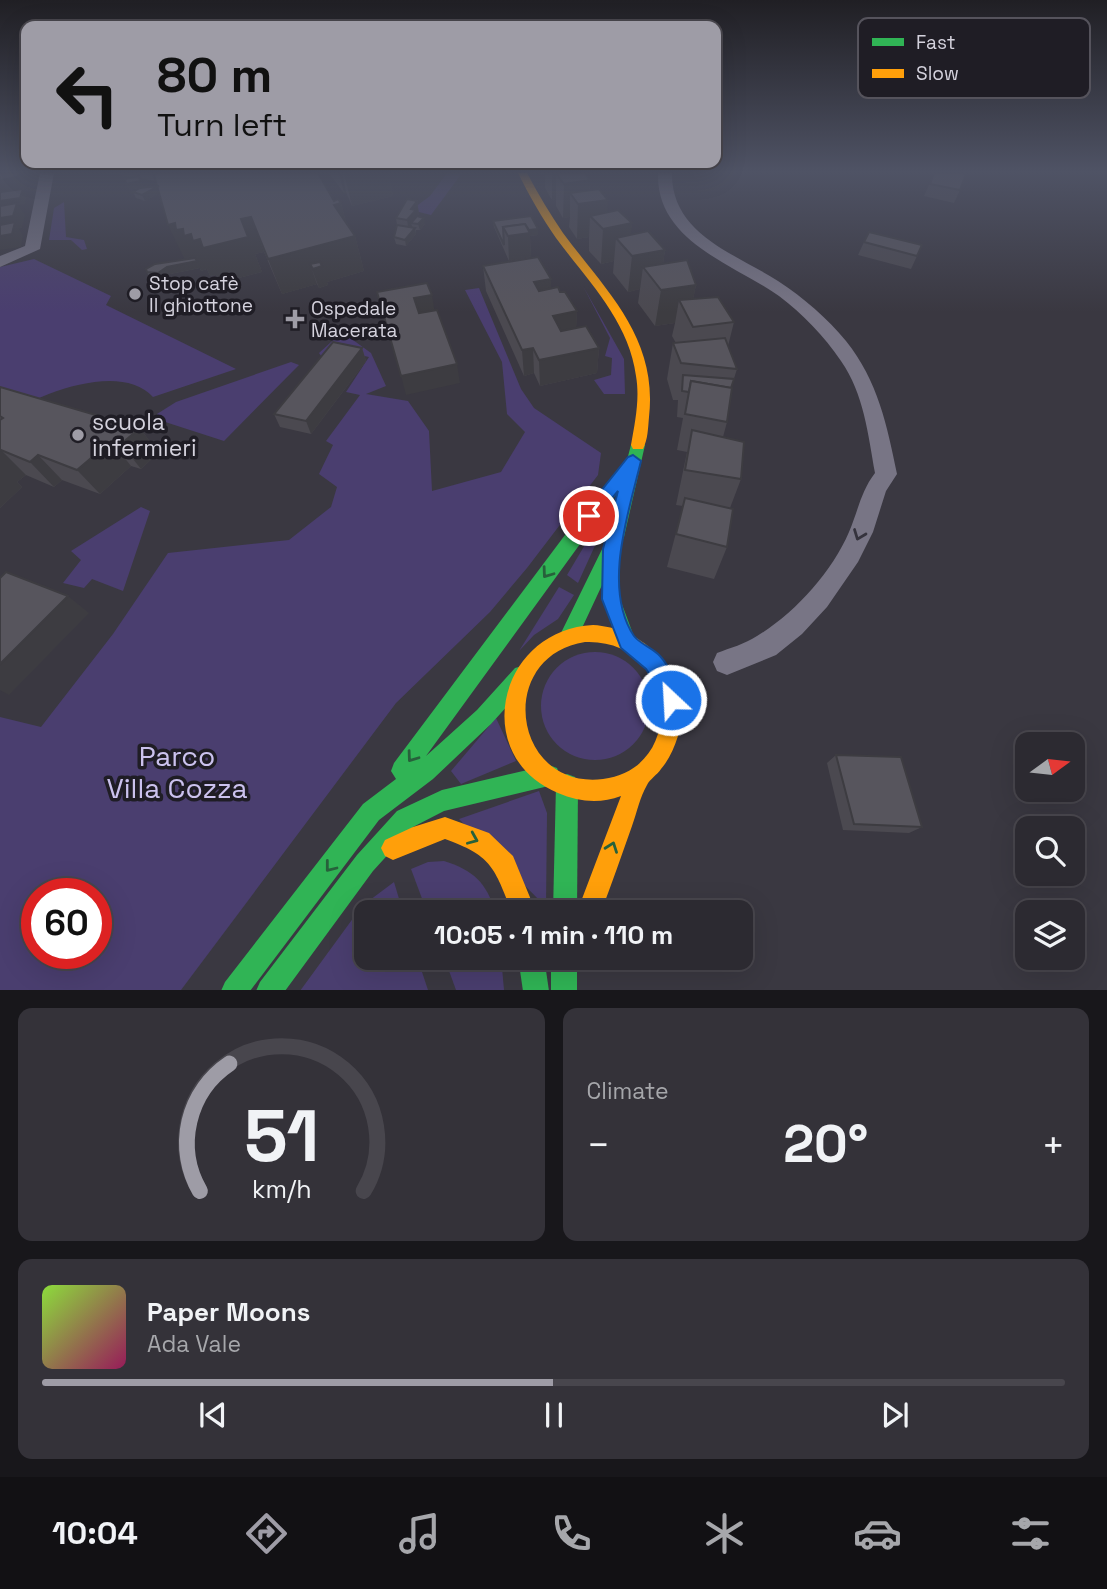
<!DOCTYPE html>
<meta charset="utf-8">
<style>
body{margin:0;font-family:"Space Grotesk",sans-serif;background:#343239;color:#f1f3f6;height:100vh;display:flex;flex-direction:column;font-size:26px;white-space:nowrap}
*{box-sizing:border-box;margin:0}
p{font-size:23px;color:#a6a7ab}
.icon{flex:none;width:38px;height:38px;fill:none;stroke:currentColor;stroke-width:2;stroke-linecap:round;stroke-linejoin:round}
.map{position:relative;height:990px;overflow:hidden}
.drawer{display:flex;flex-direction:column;gap:18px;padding:18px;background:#18171b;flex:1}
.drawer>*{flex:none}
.banner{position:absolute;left:21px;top:21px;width:700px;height:147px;border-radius:14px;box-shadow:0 7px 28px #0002,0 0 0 2px #48464d;background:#9e9ca6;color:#111;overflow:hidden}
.needle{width:46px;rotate:75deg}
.fabs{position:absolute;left:1015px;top:732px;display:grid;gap:14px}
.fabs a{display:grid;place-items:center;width:70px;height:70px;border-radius:14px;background:#2c2a31;box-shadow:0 7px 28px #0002,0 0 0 2px #48464d;font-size:35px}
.speed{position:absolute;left:21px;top:878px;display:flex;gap:14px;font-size:35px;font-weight:700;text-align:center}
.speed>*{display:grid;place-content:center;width:91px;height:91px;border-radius:50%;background:#2c2a31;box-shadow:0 7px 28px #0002,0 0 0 2px #48464d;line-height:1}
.speed .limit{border:10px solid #d22;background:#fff;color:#111}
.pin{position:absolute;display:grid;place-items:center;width:60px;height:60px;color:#fff;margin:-30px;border:4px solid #fff;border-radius:50%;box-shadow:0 2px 7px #0007}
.me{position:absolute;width:77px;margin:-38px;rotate:335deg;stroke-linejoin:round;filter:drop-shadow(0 0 5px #0008)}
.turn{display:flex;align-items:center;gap:24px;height:147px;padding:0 21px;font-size:32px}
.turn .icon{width:91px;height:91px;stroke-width:2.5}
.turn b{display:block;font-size:49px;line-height:60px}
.big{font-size:52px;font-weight:600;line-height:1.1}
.drawer .card{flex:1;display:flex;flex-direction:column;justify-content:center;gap:10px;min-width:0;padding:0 24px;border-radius:14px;background:#343239}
.drawer .dial{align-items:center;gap:0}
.dial svg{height:182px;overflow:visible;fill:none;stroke:#48464d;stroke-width:7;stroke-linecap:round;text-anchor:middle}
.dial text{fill:#f1f3f6;stroke:none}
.song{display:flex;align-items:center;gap:21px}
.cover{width:84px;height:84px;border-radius:10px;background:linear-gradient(135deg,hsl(90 70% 55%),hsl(330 70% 35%))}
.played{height:7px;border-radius:4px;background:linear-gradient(90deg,#9e9ca6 50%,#48464d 50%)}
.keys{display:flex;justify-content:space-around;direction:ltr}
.heat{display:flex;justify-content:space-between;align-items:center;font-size:38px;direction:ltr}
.drawer .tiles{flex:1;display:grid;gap:18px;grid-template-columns:1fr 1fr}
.card:last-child{grid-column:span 2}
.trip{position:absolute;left:354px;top:900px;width:399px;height:70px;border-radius:14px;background:#2c2a31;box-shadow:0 7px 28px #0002,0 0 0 2px #48464d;font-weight:600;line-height:70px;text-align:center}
.tabs{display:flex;height:112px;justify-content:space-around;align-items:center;background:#121114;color:#a6a7ab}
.tabs .icon{width:49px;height:49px}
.tabs .on{color:#9e9ca6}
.tabs b{font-size:32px;color:#f1f3f6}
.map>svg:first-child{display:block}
.green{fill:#4a3e6f;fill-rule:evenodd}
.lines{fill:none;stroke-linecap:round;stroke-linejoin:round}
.street{fill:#787585;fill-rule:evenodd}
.fast{fill:#30b455;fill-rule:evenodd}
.slow{fill:#ff9f0a;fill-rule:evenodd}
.wall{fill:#4b4950;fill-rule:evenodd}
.shaded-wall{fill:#3d3c41}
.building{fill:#57555d;stroke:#3d3c41;stroke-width:2}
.oneway{stroke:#35333d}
.oneway2{stroke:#27613b}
.route{fill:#1a73e8;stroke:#114b97;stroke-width:2}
.poi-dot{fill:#9e9ca6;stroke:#1f1d25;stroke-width:2.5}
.labels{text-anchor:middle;stroke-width:7;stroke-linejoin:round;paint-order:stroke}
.far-poi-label{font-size:19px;fill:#d4d2dd;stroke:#1f1d25;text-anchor:start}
.poi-label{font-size:23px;fill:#d4d2dd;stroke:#1f1d25;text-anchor:start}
.near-park-label{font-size:28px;fill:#cbc2ee;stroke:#1f1d25}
.key{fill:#1f1d25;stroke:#55535c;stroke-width:2}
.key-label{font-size:19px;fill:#d4d2dd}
</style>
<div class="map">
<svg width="1107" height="991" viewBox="0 0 1107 991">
<rect width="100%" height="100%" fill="#3a3841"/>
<g class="green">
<path d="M447,173H462L431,215L411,210L430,196Z"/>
<path d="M64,202L66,237L84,240L87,249L82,250L71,240H49L54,208Z"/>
<path d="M34,259L111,296L106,305L236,369L153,397C120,360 33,395 0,420V267Z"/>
<path d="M583,286L624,359L625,394H604L594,380L611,375L612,358L605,356L610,338Z"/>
<path d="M479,288L521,389L534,408L601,453L598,475L527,568L490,612L396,703L181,990L0,991V717L41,727L113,634L168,553L289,540L331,507L337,487L319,474L333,445L326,441L360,395L346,392L369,357L337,350L324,360L319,353L342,332L371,353L386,386L366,394L408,401L429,431L432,491L501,472L525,432L507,414L502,362L465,290ZM37,894H96V954H37Z"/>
<path d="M291,362L299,365L224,441L159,420L157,414L176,402Z"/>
<path d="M141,507L150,511L123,591L92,579L84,588L63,583L81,560L71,551Z"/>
<path d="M594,535L598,539L578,583L567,575L589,538Z"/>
<path d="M559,587L574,595L558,619L534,635L519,651Z"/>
<circle cx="595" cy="706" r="54"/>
<path d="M496,718L516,761L461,784L451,771Z"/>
<path d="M539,791L547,813L546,907L459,819Z"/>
<path d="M444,861C473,870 487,883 495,912H427L411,869L428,862Z"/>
<path d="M394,882L403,912H366V957H417L428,990L300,991L362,906Z"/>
<path d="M444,957H501L504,990H456Z"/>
</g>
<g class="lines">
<g class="street">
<path d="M40,173H54L40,249L0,267V256L25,246Z"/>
<path d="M658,173H672C671,234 736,254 778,281C804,298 827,318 846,341C878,381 887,425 897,474L886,491L873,532L858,562L827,607L802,634L776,655L727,675L717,671L713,662L717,653C730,648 745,644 757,636C794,614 832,572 849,532C858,511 861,491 875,473C868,434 864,394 841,361C824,336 803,314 779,296C734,264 656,242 658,173Z"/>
</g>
<g class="fast">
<path d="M638,440L645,445L624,537L619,548L620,599L636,642L634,648L627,651L620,648L602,599L603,583L575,643L568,646L561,643L559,637L608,537L620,489L426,756L477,710L515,668L522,666L529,668L532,675L529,682L491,724L433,779L379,820L250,991H221L225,982L363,804L396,779L391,771L394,763L571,527L627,460L631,445Z"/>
<path d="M549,765L557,768L560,776L557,784L444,811L413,827L373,871L285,991H256L260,982L357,855L397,811L442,790Z"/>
<path d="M567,774L575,777L578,785L577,912H553L556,785L559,777Z"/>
<path d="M518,957H544L549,991H523Z"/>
<rect x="551" y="957" width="26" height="34"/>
</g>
<g class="slow">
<path d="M518,173H527C538,194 550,214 563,233C607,292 658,338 649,417C648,428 648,439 643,449H633L631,445C635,422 640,399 636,376C629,321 587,280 556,238C542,218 529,195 518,173Z"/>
<path d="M593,625C648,628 695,679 678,736C674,748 669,760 661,769C657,775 650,779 647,785C640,797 637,812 632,826C622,854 612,883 601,912H577L621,796C600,804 579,802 558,793C469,756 498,630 593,625ZM585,642C676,638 689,768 603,779C512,790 495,656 585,642Z"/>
<path d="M445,817L489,833L513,856L536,912H512C494,867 492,856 445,839L393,860L385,856L381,848L385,840L413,827Z"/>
</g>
</g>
<g class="wall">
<path d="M106,173H318L334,201L341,203L346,222L355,236L364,271L327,282L328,285L319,288L317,284L282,294L264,252L255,254L262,272L220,283L216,275L210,276L207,269L201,271L200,268L170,274L161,280L150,279L147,272L185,259L159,193L145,201L136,198L133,192L140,188L130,190L126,184L133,177ZM140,178L156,181L157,186L143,187Z"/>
<path d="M329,173H388L393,196L352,206L346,192L344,193Z"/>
<path d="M540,173H585L590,180V190L607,212L632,223L630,235L665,250L663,264L696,285L693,299L734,322L728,346L737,369L731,388L727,422L723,437L741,479L730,508L727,547L714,579L667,567L683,506L676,505L687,452L677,450L683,418L677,417L678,400H673L667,379L673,343H676L672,336L675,323L655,326L638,303L640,289L628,292L613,273L614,261L601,264L589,251V237L577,239L569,227L570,217L563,218L556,206V199L552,200L545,188V174L541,175Z"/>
<path d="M934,173L960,190L954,203L924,196Z"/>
<path d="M417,201L419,214L417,217L425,224L420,230H416V234L406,246L396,244L394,237L397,225L396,218Z"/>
<path d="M493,221L538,229V235L530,236L531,257L509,261L494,227Z"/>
<path d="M864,242L917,256L911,269L858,255Z"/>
<path d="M483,266L551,279V288L560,292L577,311L576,328L599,348L597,373L540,386L534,373L524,376L486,291Z"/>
<path d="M362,348L366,361L311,434L280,427L274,414Z"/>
<path d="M0,387L140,428L158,453L141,469L131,466L100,494L62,480L54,487L26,475L17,482L22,487L0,508Z"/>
<path d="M836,755L922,827L909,833L843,830L827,763Z"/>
</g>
<g class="shaded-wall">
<path d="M19,173H24L28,179L25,189L24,190L27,195L25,204L18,205L25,215L22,228L19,229L23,235L21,247L0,250V180Z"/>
<path d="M339,173H342L346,192L344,193Z"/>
<path d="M344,173H388L393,196L352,206Z"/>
<path d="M556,173V199L552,200V173Z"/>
<path d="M139,176L143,187L130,190L126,184Z"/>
<path d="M590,180L589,203L608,200L606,229L632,223L629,252L616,238L614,261L601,264L603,229L590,216L589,237L577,239L578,204L570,193V217L563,218L564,184Z"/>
<path d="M159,186L161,192L145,201L142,195Z"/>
<path d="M417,201L419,214L411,223L413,229L409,233L407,220L411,209Z"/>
<path d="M341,203L350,237L355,236L364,271L327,282L328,285L319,288L310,264L317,284L282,294L268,259L334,205Z"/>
<path d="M251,217L264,252L255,254L262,272L220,283L216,275L210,276L207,269L201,271L200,268L170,274L161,280L158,273L167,267L185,260L168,225L175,223L241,219Z"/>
<path d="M424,218L425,224L420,230L418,224Z"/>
<path d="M415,228L416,234L406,246L405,240Z"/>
<path d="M538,229V235L530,236L531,257L509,261L508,236L520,231Z"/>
<path d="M665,250L660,285L643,267L640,289L628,292L632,256Z"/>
<path d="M551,279V304L535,307L534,282Z"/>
<path d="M696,285L689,319L679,300L675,323L655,326L661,290Z"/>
<path d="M432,295L435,314L418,317L414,298Z"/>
<path d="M577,311L576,336L553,341V316Z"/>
<path d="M362,348L366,361L311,434L306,421Z"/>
<path d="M533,348L534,373L524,376L522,350Z"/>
<path d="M599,348L597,373L540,386L539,360Z"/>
<path d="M457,364L460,383L406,395L401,376Z"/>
<path d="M140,428L158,453L141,469L121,444Z"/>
<path d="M111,441L131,466L100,494L77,470Z"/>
<path d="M0,450H1L26,475L17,482L22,487L0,508Z"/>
<path d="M38,455L62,480L54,487L30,462Z"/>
<path d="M68,596L89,613L9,695L0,690V664Z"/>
</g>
<g class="building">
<path d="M0,173H19L17,177L0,180Z"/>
<path d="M157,173H318L334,201L338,199L341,203L334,205L355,236L268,259L251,217L241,219L248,237L203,248L200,239L193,241L191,234L184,236L183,229L176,230L175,223L168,225L154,175Z"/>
<path d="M556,173H585L590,180L564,184Z"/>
<path d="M934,173H963L966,174L960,190L930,184Z"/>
<path d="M139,176L140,181L126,184L125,179Z"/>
<path d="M159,186L142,195L133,192L140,188Z"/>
<path d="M23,189L20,198L0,201V192Z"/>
<path d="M599,189L608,200L578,204L570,193Z"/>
<path d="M407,199L417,201L411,209L416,210L407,220L396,218Z"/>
<path d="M17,203L13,216L0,218V206Z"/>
<path d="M618,210L632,223L603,229L590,216Z"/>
<path d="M417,216L424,218L418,224L411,223Z"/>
<path d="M531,216L538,229L529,230L525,224L503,227L504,245L493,221Z"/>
<path d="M15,222L12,234L0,236V225Z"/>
<path d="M525,224L530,233L508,236L503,227Z"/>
<path d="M397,225L415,228L405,240L394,237Z"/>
<path d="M648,231L665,250L632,256L616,238Z"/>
<path d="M869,232L922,245L917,256L864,242Z"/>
<path d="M538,257L551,279L534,282L539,291L558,287L560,292H565L577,311L553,316L561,331L586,326L599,348L539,360L533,348L522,350L483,266Z"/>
<path d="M195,258L197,261L167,267L158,273L147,272L146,269L155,264Z"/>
<path d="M687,260L696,285L661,290L643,267Z"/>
<path d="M320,262L322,266L313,269L310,264Z"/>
<path d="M427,283L432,295L414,298L419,313L437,310L457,364L401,376L377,292Z"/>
<path d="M718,297L734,322L693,327L679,300Z"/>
<path d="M725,338L737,369L681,363L673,343Z"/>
<path d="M333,342L362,348L306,421L274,414Z"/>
<path d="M683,375L734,379L731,388L691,381L689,392L682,391Z"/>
<path d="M691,381L732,388L727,422L685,414Z"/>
<path d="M0,387L140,428L121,444L111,441L77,470L38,455L30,462L1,450H0V420L3,418L0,416Z"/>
<path d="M692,430L744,442L741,479L685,470Z"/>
<path d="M685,498L733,509L727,547L676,534Z"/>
<path d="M6,572L68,596L0,664V578Z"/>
<path d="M836,755L901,757L922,827L854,824Z"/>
</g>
<defs><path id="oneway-chevron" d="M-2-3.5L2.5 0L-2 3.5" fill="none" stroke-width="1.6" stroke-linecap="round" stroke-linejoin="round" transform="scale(1.75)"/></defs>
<use class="oneway" href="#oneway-chevron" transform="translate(859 535) rotate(111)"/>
<g class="oneway2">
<use href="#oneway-chevron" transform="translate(547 573) rotate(126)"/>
<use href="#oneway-chevron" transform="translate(412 757) rotate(126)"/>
<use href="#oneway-chevron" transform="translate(473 839) rotate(23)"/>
<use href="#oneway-chevron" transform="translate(612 847) rotate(-70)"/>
<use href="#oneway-chevron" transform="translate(330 867) rotate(128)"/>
</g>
<linearGradient id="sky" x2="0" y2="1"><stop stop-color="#201f24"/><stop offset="0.55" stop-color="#4f5365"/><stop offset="1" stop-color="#4f5365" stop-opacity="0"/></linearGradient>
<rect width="1107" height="312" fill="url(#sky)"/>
<path class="route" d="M633,455L641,461C629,511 602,588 634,636C640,644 653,648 660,656C671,668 676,684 681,700L678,707L671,710L664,707L656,684L646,669L621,648L602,599L603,549L618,491L594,520H583L581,516L628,457Z"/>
<g class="poi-dot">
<circle cx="135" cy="294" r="7"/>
<path d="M291.5 308.5h7v7h7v7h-7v7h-7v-7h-7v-7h7z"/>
<circle cx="78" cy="435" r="7"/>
</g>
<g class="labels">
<g class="far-poi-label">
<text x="149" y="290">Stop cafè<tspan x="149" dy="22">Il ghiottone</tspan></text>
<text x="311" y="315">Ospedale<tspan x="311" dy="22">Macerata</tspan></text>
</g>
<g class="poi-label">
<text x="92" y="430">scuola<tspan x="92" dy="26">infermieri</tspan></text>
</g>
<g class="near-park-label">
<text x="177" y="766">Parco<tspan x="177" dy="32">Villa Cozza</tspan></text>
</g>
</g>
<rect x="858" y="18" width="232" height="80" rx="10" class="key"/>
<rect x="872" y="38" width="32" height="8" fill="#30b455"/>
<rect x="872" y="69" width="32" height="9" fill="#ff9f0a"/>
<g class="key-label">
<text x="916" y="49">Fast</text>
<text x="916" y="80">Slow</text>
</g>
</svg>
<div class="fabs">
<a><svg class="needle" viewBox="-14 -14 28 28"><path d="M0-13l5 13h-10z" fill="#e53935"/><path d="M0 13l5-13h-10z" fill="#a6a7ab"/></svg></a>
<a><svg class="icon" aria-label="search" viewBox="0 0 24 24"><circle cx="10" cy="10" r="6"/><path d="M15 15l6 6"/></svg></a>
<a><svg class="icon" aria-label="layers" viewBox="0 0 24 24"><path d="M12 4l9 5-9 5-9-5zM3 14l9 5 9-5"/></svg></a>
</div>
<div class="speed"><div class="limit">60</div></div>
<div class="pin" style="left:589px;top:516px;background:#d93025"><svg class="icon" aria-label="arrive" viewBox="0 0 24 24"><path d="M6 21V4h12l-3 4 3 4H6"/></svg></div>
<svg class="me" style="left:671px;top:700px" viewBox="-20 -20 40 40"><circle r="17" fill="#1a73e8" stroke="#fff" stroke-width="3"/><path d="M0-11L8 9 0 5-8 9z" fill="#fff"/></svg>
<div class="trip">10:05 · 1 min · 110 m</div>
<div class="banner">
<div class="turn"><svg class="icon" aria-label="left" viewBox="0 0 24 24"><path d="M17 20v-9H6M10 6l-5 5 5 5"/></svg><div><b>80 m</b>Turn left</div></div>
</div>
</div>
<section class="drawer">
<div class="tiles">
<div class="card dial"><svg viewBox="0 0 100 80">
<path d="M14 69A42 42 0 1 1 86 69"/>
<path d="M14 69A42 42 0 0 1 27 13" stroke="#9e9ca6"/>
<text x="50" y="56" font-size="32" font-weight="700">51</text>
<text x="50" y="72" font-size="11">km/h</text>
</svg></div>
<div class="card"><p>Climate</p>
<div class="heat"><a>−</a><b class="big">20°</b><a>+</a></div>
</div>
<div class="card">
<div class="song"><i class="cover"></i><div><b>Paper Moons</b><p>Ada Vale</p></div></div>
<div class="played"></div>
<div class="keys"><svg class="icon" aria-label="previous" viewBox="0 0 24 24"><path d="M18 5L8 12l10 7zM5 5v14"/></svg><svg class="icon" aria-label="pause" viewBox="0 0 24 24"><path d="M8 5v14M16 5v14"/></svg><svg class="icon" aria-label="next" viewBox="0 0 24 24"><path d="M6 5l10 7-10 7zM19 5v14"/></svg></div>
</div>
</div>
</section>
<nav class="tabs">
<b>10:04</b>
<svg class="icon on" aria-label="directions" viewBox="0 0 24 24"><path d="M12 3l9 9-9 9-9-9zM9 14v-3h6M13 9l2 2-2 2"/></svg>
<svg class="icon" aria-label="music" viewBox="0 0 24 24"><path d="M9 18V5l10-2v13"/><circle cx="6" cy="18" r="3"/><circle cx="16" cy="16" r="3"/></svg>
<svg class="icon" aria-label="phone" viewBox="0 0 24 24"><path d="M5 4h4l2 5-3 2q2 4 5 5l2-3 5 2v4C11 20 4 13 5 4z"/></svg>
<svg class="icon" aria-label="climate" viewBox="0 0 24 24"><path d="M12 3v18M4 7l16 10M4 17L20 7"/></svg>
<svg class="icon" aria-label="car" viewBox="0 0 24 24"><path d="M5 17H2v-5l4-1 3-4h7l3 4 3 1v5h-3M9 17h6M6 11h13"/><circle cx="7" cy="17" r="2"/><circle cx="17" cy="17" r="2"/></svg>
<svg class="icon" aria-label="filters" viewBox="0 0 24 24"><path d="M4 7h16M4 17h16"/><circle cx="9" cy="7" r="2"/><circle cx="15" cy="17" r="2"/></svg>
</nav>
